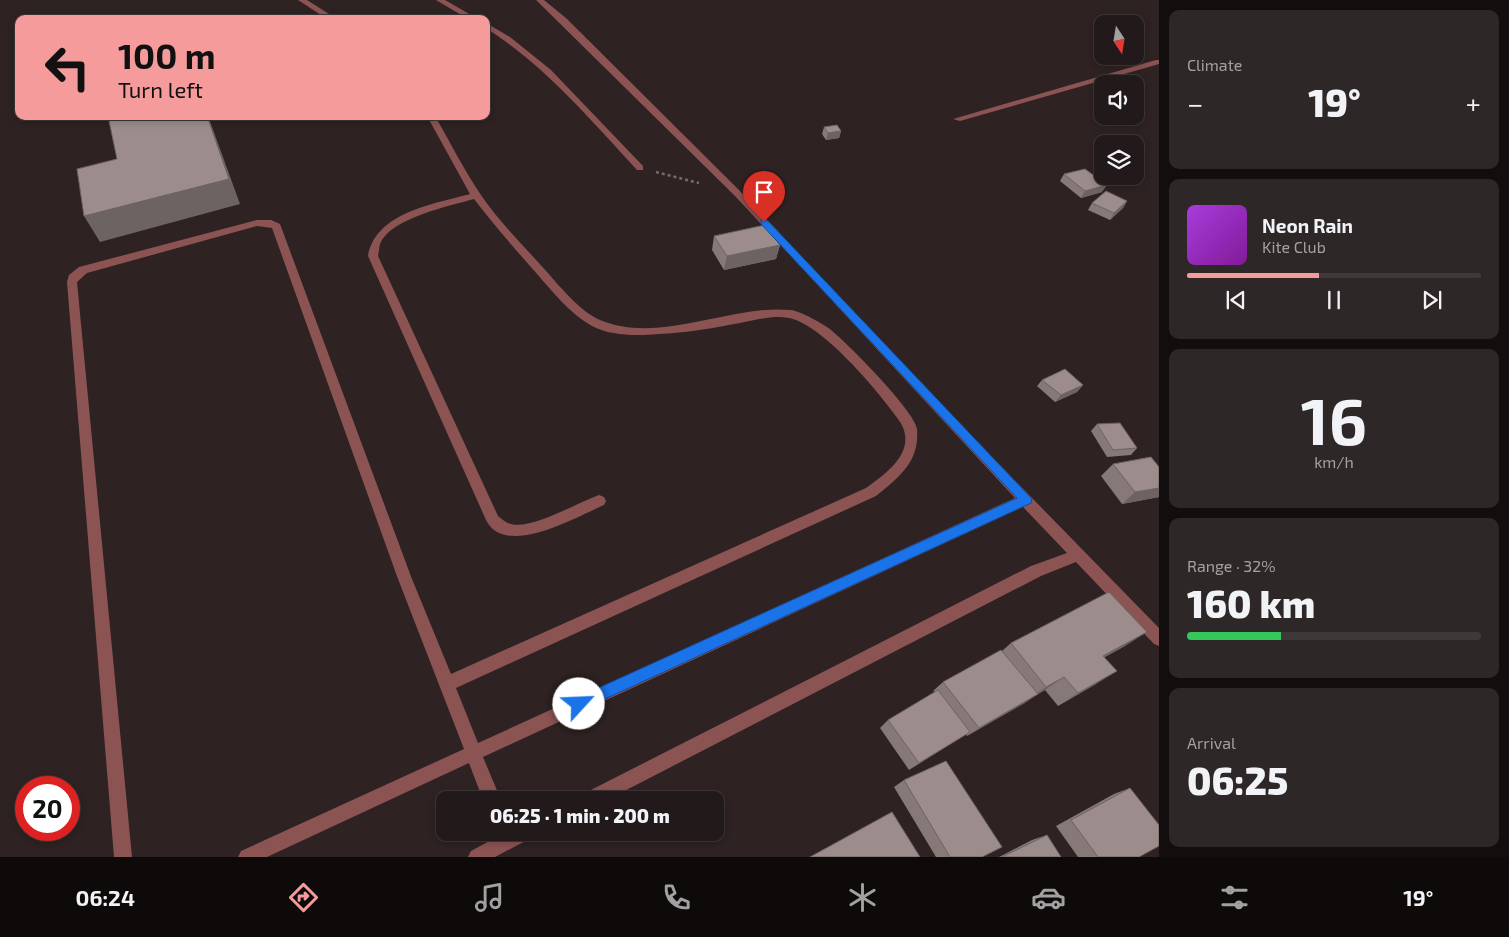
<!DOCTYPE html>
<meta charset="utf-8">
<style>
body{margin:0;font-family:"Exo 2",sans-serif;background:#2e2727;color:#f1f3f6;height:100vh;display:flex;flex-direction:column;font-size:19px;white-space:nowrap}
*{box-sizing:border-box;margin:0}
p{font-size:16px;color:#a2a1a2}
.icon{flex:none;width:28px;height:28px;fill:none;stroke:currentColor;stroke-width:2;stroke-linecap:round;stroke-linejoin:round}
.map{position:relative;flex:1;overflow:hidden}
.side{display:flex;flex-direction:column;gap:10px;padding:10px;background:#130e0e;width:350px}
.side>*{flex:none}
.hud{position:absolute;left:15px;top:15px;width:475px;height:105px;border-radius:10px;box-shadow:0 2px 8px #0003,0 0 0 1px #3f3839;background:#f59b9b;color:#111;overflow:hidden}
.needle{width:32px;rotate:168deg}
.buttons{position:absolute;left:1094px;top:15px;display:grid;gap:10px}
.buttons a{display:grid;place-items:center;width:50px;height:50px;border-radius:10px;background:#221a1a;box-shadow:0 2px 8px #0003,0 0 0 1px #3f3839;font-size:25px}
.speed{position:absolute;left:15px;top:776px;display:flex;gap:10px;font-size:25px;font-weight:700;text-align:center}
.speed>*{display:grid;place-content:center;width:65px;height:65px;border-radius:50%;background:#221a1a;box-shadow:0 2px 8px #0003,0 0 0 1px #3f3839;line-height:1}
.speed .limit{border:8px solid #d22;background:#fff;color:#111}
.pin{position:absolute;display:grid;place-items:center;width:42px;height:42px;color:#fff;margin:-51px -21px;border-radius:50% 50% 50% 0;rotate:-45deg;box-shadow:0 0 5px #0007}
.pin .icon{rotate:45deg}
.me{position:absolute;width:55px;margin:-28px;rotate:65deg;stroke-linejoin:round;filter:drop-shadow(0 0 4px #0008)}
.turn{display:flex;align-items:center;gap:18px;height:105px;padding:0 20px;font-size:22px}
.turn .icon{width:65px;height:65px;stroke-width:2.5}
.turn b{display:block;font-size:35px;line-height:42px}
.big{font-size:38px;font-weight:800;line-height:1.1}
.side .card{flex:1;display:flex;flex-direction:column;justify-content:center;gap:8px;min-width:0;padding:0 18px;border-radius:10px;background:#2e2727}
.side .dial{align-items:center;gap:0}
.dial b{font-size:65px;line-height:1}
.song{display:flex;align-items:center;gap:15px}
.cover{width:60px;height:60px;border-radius:8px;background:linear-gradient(135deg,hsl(280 70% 55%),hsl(290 70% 35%))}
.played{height:5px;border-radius:2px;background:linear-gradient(90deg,#f59b9b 45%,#3f3839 45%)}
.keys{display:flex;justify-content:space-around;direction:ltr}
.heat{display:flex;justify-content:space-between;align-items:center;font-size:28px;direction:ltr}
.charge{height:8px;border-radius:4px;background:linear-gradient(90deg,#34c759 32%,#3f3839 0)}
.trip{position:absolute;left:436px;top:791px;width:288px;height:50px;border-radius:10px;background:#221a1a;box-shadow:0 2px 8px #0003,0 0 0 1px #3f3839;font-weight:800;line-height:50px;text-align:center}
.dock{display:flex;height:80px;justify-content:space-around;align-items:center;background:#0e0a0a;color:#a2a1a2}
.dock .icon{width:35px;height:35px}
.dock .on{color:#f59b9b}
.dock b{font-size:22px;color:#f1f3f6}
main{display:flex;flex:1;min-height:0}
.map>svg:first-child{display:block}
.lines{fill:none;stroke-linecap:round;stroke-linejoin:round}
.path{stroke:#766b6b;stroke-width:2.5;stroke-dasharray:3 3;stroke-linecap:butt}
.service{fill:#8c5353;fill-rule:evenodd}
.minor{fill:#8c5353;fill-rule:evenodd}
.wall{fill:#867978}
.shaded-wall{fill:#6d6362}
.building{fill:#9c8d8c;stroke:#6d6362}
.route{fill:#1a73e8;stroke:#114b97}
</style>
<main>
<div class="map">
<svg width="1159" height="857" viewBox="0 0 1159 857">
<rect width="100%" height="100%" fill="#2e2222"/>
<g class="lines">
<path class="path" d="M656,172L699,183"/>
<g class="service">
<path d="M298,0H307L337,19H327Z"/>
<path d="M436,0H445L478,19H468Z"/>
<path d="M536,0H544L566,18L741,192L951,415L1159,628V646L1154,644L1076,562L1041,576L607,800H580L583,794L1031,566L1067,553L1023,507L483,757L501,800H483L469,763L267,857H238L241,851L464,749L398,579L272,228L257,226L87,273L77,282L132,857H114L67,282L69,275L79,267L257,220H271L280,224L412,579L451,674L866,488C888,472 920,449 898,419C879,392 822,324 789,318C773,315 756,320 740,323C713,328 686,333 658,334C638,336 610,336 592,326C570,314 553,292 537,274C515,249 494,225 474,199C450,206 390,218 380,244C379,248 379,252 378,256L498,516C502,519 506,523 511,524C531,530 579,502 599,495L604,497L606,501L604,505C578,516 505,559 486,520L368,256C376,212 434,204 470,194L427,116H435C450,142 464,170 481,195C500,223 525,247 547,272C561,288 581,312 600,320C660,345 731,304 791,310C800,311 824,324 831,330C848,344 915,411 917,429C920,462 898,478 876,496L456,688L478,743L1015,498L735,196Z"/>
<path d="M486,23L510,37L551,70L643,166V170H637C590,119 545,66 486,28Z"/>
<path d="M506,832H534L531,838L495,857H468L471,851Z"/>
</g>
<path class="minor" d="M1156,60H1159V64L960,121L953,119Z"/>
</g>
<g class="wall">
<path d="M824,127L841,131L839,138L826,140L822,134Z"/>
<path d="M1064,174L1102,192L1081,198L1060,181Z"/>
<path d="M1127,201L1123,208L1110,220L1088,210L1092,203Z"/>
<path d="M714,236L780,245L776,259L724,270L712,250Z"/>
<path d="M1042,380L1083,385L1077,392L1055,402L1037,386Z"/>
<path d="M1097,424L1137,448L1131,455L1107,457L1091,431Z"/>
<path d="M1113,464L1159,467V497L1122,504L1101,476Z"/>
<path d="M1011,643L1125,646L1105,657L1096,684L1058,706L1045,690L967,736L966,734L909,770L880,728L888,720L935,692L933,691L943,682L1002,651Z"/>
<path d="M904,780L982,857H936L894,787Z"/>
<path d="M1130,788L1139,857H1078L1056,826L1114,794Z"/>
<path d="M1047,835L1061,857H999L1032,840Z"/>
</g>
<g class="shaded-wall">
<path d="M207,116H208L240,204L100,242L84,216Z"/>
<path d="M841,131L839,138L826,140L828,133Z"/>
<path d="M1107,185L1102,192L1081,198L1085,191Z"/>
<path d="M1127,201L1123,208L1110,220L1114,213Z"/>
<path d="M780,245L776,259L724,270L727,256Z"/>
<path d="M1083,385L1077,392L1055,402L1061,395Z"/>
<path d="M1159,488V497L1122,504L1135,492Z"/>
<path d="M1147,632L1125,646L1083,669L1103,656Z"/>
<path d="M1117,671L1096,684L1058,706L1078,693Z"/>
<path d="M1064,677L1045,690L1028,699L1046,687Z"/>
<path d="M1038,694L1025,703L967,736L979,728Z"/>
<path d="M970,732L959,739L909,770L919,763Z"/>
</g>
<g class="building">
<path d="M108,116H207L229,179L84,216L77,169L117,159Z"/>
<path d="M837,125L841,131L828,133L824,127Z"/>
<path d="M1085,169L1107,185L1085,191L1064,174Z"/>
<path d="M1106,191L1127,201L1114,213L1092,203Z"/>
<path d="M765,225L780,245L727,256L714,236Z"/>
<path d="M1065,369L1083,385L1061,395L1042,380Z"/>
<path d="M1120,423L1137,448L1113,450L1097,424Z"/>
<path d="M1151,457L1159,467V488L1135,492L1113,464Z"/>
<path d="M1109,592L1147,632L1103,656L1117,671L1078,693L1064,677L1046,687L1011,643Z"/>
<path d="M1001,650L1038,694L979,728L943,682Z"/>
<path d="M938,690L970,732L919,763L888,720Z"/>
<path d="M946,761L1002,847L982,857H950L904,780Z"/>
<path d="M1130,788L1159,825V846L1139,857H1098L1071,820Z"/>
<path d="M892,812L920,857H810Z"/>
<path d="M1047,835L1061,857H1002Z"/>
</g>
<path class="route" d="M761,220H767L1032,499L1031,503L579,711L574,709L572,704L574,699L1017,498L761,224Z"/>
</svg>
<div class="buttons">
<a><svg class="needle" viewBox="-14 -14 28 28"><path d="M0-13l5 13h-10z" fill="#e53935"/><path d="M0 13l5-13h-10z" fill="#a2a1a2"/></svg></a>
<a><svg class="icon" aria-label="sound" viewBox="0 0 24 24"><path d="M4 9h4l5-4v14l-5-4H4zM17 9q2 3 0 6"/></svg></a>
<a><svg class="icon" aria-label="layers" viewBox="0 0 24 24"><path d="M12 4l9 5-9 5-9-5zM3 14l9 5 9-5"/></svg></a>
</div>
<div class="speed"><div class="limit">20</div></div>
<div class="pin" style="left:764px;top:222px;background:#d93025"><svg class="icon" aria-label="arrive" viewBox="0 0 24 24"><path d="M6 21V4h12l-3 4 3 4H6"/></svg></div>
<svg class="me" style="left:579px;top:704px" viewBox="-20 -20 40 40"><circle r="19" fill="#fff"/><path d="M0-13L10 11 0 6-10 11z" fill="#1a73e8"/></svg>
<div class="trip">06:25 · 1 min · 200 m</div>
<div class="hud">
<div class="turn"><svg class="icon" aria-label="left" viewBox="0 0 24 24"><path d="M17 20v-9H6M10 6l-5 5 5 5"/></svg><div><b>100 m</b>Turn left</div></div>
</div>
</div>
<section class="side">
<div class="card"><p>Climate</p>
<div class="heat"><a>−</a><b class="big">19°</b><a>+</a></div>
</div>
<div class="card">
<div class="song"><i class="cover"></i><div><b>Neon Rain</b><p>Kite Club</p></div></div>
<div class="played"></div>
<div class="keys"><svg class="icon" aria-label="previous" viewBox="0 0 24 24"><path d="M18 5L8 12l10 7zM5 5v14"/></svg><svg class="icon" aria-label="pause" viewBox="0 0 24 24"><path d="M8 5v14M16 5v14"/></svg><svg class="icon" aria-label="next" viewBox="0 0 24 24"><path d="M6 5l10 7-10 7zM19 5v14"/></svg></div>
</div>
<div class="card dial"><b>16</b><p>km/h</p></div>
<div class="card"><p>Range · 32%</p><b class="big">160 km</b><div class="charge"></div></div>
<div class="card"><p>Arrival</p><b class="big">06:25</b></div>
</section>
</main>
<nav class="dock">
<b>06:24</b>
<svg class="icon on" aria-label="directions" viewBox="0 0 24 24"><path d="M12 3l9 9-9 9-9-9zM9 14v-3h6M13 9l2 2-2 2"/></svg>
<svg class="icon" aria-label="music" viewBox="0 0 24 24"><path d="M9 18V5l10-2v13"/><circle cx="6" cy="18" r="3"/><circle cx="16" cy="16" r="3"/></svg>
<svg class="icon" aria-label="phone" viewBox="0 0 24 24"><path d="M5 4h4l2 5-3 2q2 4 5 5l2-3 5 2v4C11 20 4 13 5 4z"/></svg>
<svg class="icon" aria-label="climate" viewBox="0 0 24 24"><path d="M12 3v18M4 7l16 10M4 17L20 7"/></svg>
<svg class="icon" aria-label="car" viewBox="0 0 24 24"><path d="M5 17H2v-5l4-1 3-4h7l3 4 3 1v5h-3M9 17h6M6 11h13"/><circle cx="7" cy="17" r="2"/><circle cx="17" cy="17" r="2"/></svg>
<svg class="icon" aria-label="filters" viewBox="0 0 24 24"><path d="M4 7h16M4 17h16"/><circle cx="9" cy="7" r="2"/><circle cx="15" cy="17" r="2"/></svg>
<b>19°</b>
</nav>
